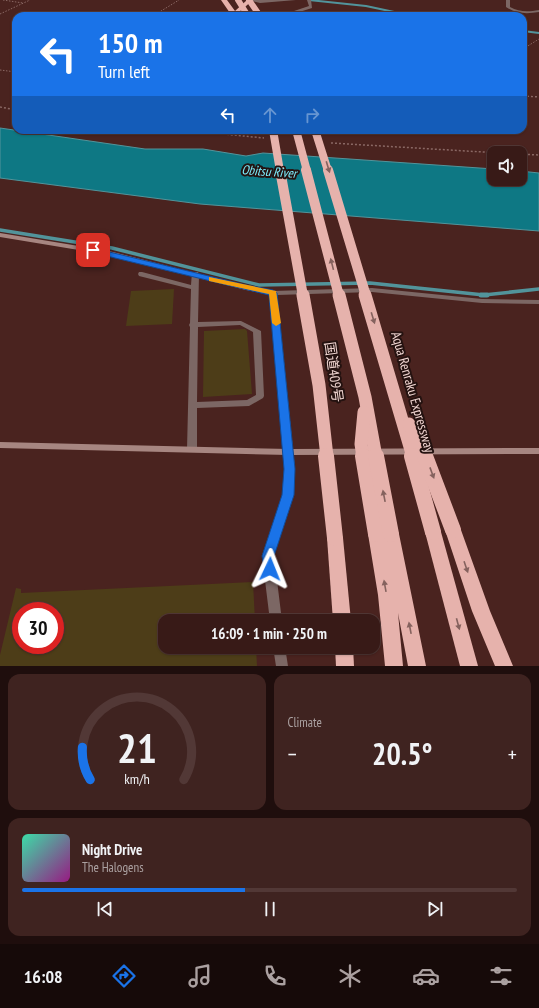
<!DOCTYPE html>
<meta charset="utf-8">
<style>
body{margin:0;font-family:"PT Sans Narrow","Noto Sans JP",sans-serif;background:#3f2320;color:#f1f3f6;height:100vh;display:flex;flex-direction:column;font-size:15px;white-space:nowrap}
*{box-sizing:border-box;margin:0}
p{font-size:13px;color:#aba1a1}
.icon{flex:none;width:22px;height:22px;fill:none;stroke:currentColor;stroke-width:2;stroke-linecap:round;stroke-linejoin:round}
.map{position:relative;height:666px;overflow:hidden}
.sheet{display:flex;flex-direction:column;gap:8px;padding:8px;background:#1f0e0d;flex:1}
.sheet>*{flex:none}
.top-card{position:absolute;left:12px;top:12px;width:515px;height:122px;border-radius:12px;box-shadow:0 1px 3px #0004,0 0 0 1px #523836;background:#1a73e8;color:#fff;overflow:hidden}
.buttons{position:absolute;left:487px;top:146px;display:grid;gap:8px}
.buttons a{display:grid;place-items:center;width:40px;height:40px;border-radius:8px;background:#381a17;box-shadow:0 1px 3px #0004,0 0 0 1px #523836;font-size:20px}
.speed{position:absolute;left:12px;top:602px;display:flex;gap:8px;font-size:20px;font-weight:700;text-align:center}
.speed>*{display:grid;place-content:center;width:52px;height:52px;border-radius:50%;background:#381a17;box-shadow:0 1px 3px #0004,0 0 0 1px #523836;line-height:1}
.speed .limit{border:6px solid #d22;background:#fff;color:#111}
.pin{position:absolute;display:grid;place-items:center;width:34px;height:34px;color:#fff;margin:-17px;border-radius:8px;box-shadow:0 2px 6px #0006}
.me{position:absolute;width:44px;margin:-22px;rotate:2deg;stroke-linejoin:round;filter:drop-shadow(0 0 3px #0008)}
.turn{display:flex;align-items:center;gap:14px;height:84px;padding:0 20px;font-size:18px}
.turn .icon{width:52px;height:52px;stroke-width:2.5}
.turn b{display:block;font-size:28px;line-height:34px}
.lanes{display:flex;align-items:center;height:38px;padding:0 20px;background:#0003;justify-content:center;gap:20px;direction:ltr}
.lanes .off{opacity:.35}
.big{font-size:30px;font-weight:800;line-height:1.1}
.sheet .card{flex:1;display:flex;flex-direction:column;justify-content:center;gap:6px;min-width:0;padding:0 14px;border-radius:12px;background:#3f2320}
.sheet .dial{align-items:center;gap:0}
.dial svg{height:104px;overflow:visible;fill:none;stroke:#523836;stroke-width:7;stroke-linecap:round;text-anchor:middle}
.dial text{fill:#f1f3f6;stroke:none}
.song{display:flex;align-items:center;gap:12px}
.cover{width:48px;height:48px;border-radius:6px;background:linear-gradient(135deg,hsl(160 70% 55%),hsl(310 70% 35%))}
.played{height:4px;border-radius:2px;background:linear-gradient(90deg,#1a73e8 45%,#523836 45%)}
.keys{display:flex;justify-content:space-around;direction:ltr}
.heat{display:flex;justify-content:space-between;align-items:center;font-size:22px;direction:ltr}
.sheet .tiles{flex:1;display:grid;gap:8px;grid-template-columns:1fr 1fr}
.card:last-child{grid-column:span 2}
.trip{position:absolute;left:158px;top:614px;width:222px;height:40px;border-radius:12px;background:#381a17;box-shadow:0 1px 3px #0004,0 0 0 1px #523836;font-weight:800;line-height:40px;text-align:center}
.dock{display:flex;height:64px;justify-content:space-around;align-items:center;background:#160a09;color:#aba1a1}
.dock .icon{width:28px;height:28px}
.dock .selected{color:#1a73e8}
.dock b{font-size:18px;color:#f1f3f6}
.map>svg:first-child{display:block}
.water{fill:#0e7884;stroke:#52949b}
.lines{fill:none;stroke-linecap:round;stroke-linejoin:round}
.stream-far2{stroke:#52949b;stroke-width:2}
.stream-far1{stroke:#52949b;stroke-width:3.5}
.stream{stroke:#52949b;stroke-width:5}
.building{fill:#4d3d18;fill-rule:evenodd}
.path-far1{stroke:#8a6864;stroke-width:1;stroke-dasharray:1.5 1.5;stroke-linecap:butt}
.path{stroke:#8a6864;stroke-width:1.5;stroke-dasharray:2 2;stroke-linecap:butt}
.lane{fill:#7c6764;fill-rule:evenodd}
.street{fill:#7c6764;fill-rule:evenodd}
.secondary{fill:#a78681;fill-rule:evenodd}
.highway{fill:#e6b2ac;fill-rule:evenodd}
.highway-bridge-far4{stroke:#e6b2ac;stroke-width:6}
.highway-bridge-far3{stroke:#e6b2ac;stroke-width:8}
.highway-bridge-far2{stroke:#e6b2ac;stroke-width:10}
.highway-bridge-far1{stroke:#e6b2ac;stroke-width:13}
.highway-bridge{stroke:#e6b2ac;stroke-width:16}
.oneway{fill:#85625e}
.route{fill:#1a73e8;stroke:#114b97}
.slow{fill:#f59e0b}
.labels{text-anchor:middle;stroke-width:4;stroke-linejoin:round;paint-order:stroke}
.far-water-label{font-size:13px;font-style:italic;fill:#7eeffe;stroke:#241210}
.street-label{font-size:14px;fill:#f0d5d1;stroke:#241210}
</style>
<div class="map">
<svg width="539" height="666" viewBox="0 0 539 666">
<rect width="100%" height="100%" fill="#4a231f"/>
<path class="water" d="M0,128L145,149H203L246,156L263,153L494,169V179H520V171L539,173V231L200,204L0,178Z"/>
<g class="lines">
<g class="stream-far2">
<path d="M309,0L366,6L413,16"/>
<path d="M523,31L539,33"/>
</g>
<path class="stream-far1" d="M0,230L112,248L259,285L370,283L484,295L539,289"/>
<path class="stream" d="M481,295H487"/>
</g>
<g class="building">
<path d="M174,289L172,324L126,326L131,291Z"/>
<path d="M245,329L247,331L252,394L203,397L204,331Z"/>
<path d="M253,582L255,621H165V647H256L257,666H0V655L16,588L21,589V593ZM21,611H55V645H21Z"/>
</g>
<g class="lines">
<g class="path-far1">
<path d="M3,0L23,3"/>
<path d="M0,14L30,0"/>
<path d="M153,16L179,0"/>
<path d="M523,49L539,39"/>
<path d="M0,70L16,72"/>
</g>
<g class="path">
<path d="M523,96L539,97"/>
<path d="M0,107L16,110"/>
<path d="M183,130L264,138"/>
<path d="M331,143L500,153"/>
<path d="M520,154L539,155"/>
</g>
<path class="lane" d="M139,272H142L191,285L192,272H198L199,274L198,322L241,321L261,331L264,396L263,398L249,406L197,408V449L195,451L192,452L189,451L187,449L190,327L189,325L190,323L191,289L139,276L138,274ZM240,325L253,332L256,395L247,400L197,402L198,327Z"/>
<g class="street">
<path d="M248,0H296L260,3Z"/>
<path d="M307,0H311L312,8L293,14L291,16H287L291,12L309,6Z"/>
<path d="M506,0H510V7C519,12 528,12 539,10V12C527,14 516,14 506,7Z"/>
<path d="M372,288L482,299L539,300V304L482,303L372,292L277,295L295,469L293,495L274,556L282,621H270L262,556L283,495L285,469L269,293L273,291Z"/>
<path d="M273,647H285L288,666H276Z"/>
</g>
<g class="secondary">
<path d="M0,233L109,251L246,286L276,291L277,293L273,295L246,290L109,255L0,237Z"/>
<path d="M0,442L289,449L539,448V454L289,455L0,448Z"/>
</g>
<g class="highway">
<path d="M221,0H227L235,11L247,0H253L239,12V16H232Z"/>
<path d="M453,524L459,525L461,530L490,611L513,666H495L472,611L445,530L447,525Z"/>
<path d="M433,526L439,527L441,532L478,666H460L425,532L427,527Z"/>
<path d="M376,527L382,529L384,533L385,529L391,527L397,529L399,534L426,666H408L398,613L403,666H385L378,595L368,534L370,529Z"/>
<path d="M335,531L341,533L343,538L351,621H333L327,538L329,533Z"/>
<path d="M335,647H353L354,666H336Z"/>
</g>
<g class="highway-bridge-far4">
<path d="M238,0L248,16"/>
<path d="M249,0L260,16"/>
</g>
<g class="highway-bridge-far3">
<path d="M273,130L280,171"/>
<path d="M296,130L307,171"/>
<path d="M315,130L328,171"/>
</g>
<g class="highway-bridge-far2">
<path d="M280,170L303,296"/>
<path d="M306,170L339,296"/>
<path d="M328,170L366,296"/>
</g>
<g class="highway-bridge-far1">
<path d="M303,295L319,385L327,457"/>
<path d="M339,295L365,397L376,457"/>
<path d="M365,295L413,457"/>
<path d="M409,424L426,457"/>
<path d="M363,457L361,444L364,412"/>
</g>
<g class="highway-bridge">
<path d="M326,456L335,538"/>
<path d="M363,456L376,534"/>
<path d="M376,456L391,534"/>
<path d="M412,456L433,532"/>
<path d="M425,456L453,530"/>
</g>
</g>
<defs><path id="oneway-solid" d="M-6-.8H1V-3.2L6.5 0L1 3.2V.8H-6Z"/></defs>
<g class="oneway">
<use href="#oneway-solid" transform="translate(328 167) rotate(73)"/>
<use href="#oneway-solid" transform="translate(332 264) rotate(-104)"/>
<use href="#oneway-solid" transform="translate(373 318) rotate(73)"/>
<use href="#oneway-solid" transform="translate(432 473) rotate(70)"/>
<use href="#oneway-solid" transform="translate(384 496) rotate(-101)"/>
<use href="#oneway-solid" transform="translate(466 567) rotate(71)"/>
<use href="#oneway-solid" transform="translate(385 586) rotate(-100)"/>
<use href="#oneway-solid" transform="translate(458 624) rotate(75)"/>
<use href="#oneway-solid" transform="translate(410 628) rotate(-101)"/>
</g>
<path class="route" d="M93,248L246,285L273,290L277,293L295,469L294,495L274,556L276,569L274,573L270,575L265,573L262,556L282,495L284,469L269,295L90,252V249Z"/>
<path class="slow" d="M209,277L276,291L281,323L276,326L272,323L269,294L209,281Z"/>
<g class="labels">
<g class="far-water-label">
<text transform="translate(269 171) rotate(4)" y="5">Obitsu River</text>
</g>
<g class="street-label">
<text transform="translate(334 372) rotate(82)" y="5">国道409号</text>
<text transform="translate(413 392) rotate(74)" y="5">Aqua Renraku Expressway</text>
</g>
</g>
</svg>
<div class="buttons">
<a><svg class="icon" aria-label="sound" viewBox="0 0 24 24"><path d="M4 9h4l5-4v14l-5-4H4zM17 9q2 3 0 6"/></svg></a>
</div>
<div class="speed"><div class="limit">30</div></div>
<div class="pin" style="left:93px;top:250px;background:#d93025"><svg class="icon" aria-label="arrive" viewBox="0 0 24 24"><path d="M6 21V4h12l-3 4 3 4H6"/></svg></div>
<svg class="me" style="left:270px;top:569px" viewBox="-20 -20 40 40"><path d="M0-17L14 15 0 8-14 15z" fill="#1a73e8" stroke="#fff" stroke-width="4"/></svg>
<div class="trip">16:09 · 1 min · 250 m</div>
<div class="top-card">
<div class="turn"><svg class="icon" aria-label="left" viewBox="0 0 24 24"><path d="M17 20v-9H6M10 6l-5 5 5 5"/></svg><div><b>150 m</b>Turn left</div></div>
<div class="lanes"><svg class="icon" aria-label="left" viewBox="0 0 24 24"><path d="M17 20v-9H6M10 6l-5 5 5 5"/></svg><svg class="icon off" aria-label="ahead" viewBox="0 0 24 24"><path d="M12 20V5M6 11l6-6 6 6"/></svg><svg class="icon off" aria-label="right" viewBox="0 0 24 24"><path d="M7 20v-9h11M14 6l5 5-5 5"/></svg></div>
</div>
</div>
<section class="sheet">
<div class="tiles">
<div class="card dial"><svg viewBox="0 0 100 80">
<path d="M14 69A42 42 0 1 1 86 69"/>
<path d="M14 69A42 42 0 0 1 8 44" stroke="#1a73e8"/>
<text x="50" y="56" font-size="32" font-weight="700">21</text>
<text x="50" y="72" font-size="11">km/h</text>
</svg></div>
<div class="card"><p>Climate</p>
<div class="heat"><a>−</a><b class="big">20.5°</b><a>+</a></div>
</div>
<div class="card">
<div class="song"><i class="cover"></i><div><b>Night Drive</b><p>The Halogens</p></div></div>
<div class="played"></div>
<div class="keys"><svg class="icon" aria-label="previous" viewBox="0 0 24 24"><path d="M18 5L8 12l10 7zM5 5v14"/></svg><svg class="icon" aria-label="pause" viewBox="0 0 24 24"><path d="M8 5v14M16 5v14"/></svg><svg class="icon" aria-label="next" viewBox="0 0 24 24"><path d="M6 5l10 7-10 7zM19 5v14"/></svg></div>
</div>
</div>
</section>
<nav class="dock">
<b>16:08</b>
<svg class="icon selected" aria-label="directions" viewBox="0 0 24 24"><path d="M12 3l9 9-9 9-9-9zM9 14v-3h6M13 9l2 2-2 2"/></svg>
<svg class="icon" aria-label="music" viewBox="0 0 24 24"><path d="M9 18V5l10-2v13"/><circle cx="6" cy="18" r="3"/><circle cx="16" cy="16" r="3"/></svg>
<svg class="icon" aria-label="phone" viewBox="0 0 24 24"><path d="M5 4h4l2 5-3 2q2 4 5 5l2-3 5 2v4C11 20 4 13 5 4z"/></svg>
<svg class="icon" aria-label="climate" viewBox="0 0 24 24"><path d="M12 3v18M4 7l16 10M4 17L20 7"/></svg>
<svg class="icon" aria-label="car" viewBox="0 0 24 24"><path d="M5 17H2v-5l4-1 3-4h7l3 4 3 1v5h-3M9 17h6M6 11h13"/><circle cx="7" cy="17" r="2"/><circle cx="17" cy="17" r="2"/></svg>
<svg class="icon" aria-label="filters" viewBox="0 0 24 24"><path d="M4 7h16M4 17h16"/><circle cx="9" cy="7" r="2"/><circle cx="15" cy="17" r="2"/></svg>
</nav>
